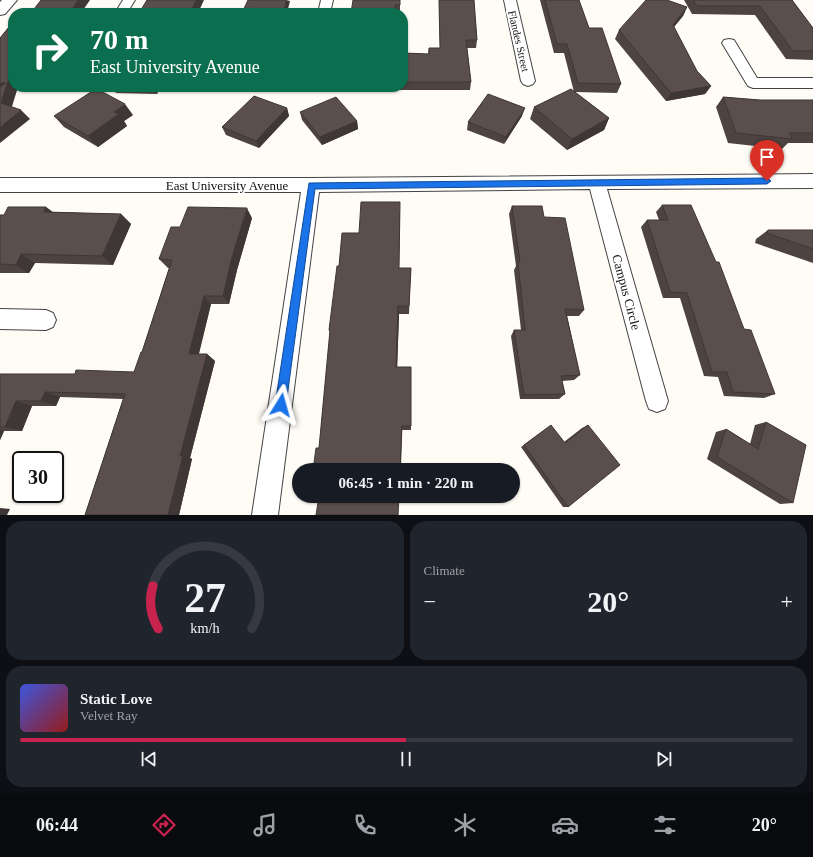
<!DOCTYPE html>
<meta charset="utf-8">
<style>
body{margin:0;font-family:Georgia,serif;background:#20242c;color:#f1f3f6;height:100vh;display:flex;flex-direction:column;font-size:15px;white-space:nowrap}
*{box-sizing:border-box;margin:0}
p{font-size:13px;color:#9ea1a6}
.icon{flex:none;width:22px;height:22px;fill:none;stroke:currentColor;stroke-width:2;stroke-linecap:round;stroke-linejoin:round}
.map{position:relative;height:515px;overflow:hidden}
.details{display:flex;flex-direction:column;gap:6px;padding:6px;background:#0d0f14;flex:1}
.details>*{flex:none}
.guide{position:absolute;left:8px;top:8px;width:400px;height:84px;border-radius:16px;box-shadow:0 1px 3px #0004;background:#0b6e4f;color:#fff;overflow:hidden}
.speed{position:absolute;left:12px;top:451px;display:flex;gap:8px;font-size:20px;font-weight:700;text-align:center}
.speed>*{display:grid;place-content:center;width:52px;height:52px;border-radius:50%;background:#171b24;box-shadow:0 1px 3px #0004;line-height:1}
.speed .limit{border:2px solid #111;border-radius:6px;background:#fff;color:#111}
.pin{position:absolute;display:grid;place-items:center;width:34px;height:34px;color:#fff;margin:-41px -17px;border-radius:50% 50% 50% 0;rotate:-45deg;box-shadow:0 0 4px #0007}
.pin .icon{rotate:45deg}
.me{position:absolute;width:44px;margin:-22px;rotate:8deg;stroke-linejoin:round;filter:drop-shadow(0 0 3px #0008)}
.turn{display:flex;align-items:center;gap:14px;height:84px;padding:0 16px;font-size:18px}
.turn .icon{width:52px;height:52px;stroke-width:2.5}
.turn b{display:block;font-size:28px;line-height:34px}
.big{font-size:30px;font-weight:600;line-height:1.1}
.details .widget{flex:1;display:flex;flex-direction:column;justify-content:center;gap:6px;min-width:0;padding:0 14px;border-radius:16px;background:#20242c}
.details .dial{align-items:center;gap:0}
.dial svg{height:104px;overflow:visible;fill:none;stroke:#363941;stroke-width:7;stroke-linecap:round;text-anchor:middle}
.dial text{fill:#f1f3f6;stroke:none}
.song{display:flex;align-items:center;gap:12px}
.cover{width:48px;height:48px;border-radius:6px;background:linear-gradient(135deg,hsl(230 70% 55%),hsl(0 70% 35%))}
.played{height:4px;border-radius:2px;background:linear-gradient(90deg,#c8224f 50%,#363941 50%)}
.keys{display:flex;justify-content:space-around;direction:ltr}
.heat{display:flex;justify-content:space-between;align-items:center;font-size:22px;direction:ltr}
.details .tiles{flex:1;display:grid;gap:6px;grid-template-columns:1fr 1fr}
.widget:last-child{grid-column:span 2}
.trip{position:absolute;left:292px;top:463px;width:228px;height:40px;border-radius:20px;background:#171b24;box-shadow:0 1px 3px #0004;font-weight:600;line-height:40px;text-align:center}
.menu{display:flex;height:64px;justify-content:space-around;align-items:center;background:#090b0e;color:#9ea1a6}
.menu .icon{width:28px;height:28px}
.menu .on{color:#c8224f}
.menu b{font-size:18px;color:#f1f3f6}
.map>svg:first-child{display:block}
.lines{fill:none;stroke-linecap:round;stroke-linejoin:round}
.minor-casing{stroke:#444;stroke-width:2}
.tertiary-casing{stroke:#444;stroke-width:2}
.minor{fill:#fff;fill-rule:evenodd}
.tertiary{fill:#fff;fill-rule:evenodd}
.wall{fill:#4d4441}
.shaded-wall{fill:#3f3735}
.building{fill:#5a4f4c;stroke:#3f3735}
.route{fill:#1a73e8;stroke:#114b97}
.labels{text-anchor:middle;stroke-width:4;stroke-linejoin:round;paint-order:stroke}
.far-street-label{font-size:11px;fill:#111;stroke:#fff}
.street-label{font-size:13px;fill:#111;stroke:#fff}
</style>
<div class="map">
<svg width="813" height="515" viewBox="0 0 813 515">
<rect width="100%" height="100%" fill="#fffbf5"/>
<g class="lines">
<g class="minor-casing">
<g id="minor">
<path d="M123,0H135L127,13H115Z"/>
<path d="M321,0H333L330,13H318Z"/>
<path d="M504,0H516L535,81L533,84L528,86L523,84L521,81Z"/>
<path d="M729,39L734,40L757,78H813V88H753L748,86L722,43L724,40Z"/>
<path d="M813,174V188L607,189L668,401L665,409L657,412L649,409L646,401L590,189L319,192L278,515H252L301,192H0V178H311Z"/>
<path d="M0,309L46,310L53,313L56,320L53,327L46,330L0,329Z"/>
</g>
</g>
<g class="tertiary-casing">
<path id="tertiary" d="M2,0H17L5,14L0,15V2Z"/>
</g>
<use href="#minor" class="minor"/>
<use href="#tertiary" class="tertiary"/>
</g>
<g class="wall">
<path d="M400,0V13H351Z"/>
<path d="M439,0H474L477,40L476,48H467L471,82L470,90H355L354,87H403V53L428,54L429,48H440Z"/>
<path d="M540,0H579L589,28L621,84L617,93L575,92L609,118L604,130L567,150L530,119L534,107L574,92L564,53H554Z"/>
<path d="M684,0H792L813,28V60L786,59L755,15L692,14Z"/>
<path d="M687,7L683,16L674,27L697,71L711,86L705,94L666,101L615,39L619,30Z"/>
<path d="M112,87H160L157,94L116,93Z"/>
<path d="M206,87H251L250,91H208Z"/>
<path d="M723,97L760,100H813V143H788L782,149L728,143L716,107Z"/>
<path d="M287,108L289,116L259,148L226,135L222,127Z"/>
<path d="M300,112L357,121L358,129L322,145L302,120Z"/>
<path d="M133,115L124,121L127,126L98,147L64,127L54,116Z"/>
<path d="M522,116L504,144L467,130L468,122Z"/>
<path d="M662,205L744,329L775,394L764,398L724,396L718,377L704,376L680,298H663L641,227L647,220H659L656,212Z"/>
<path d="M512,206L544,217L584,310L579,316H567L580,375L574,380L562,381L565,394L559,399H520L511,336L514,330H521L514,270L516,266L509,214Z"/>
<path d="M46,207L53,212L121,214L131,224L113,265L35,263L29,273H0V215H4Z"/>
<path d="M400,212L399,268H411L409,314H399L397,367H411V430H402L401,470H313L319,448L330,333L329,330L339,266L359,233Z"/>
<path d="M252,218L237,270L229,304H211L199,354H207L215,361L190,458L192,459L179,515H85L123,399L60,397L56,406H32L22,431H4L0,440V374H75L134,372L142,352L169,268H168L159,259L180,227Z"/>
<path d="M768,230H813V263L755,243L756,239Z"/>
<path d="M766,422L793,503L780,504L707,459L716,432L726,429L750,444L755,425Z"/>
<path d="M588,425L568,507H563L521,447L547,428L564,442L582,428Z"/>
</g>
<g class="shaded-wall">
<path d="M78,0H90L81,13H69Z"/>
<path d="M196,0H204L198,13H190Z"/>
<path d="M286,0L290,1L287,13H284Z"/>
<path d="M687,7L683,16L668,34L673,25Z"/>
<path d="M13,66V87H18L10,113L1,103L0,94V83H6Z"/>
<path d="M711,86L705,94L666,101L671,93Z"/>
<path d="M154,87H160L157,94Z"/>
<path d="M248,87H251L250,91Z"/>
<path d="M125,104L133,115L124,121L127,126L98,147L88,136L114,112Z"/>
<path d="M287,108L289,116L259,148L256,141Z"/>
<path d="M525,108L522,116L504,144L506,137Z"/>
<path d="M21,110L30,119L0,143V127Z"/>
<path d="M609,118L604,130L567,150L572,139Z"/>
<path d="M357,121L358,129L322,145L320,137Z"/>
<path d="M46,207L58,217L44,212Z"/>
<path d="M247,208L252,218L237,270L229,304L223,296L231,261Z"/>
<path d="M121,214L131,224L113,265L102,256Z"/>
<path d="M21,254L35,263L29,273L16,265Z"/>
<path d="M204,296L211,304L197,360L189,354Z"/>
<path d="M398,306L399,314L397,373L396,367Z"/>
<path d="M207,354L215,361L190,458L192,459L179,515H168L180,456Z"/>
<path d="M45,392L60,397L56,406L41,401Z"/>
<path d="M16,401L32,406L22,431L5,427Z"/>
<path d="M0,430L4,431L0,440Z"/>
<path d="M0,508L10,509L7,515H0Z"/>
</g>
<g class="building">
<path d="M41,0H78L69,13H31Z"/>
<path d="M147,0H196L190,13H139Z"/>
<path d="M248,0H286L284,13H242Z"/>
<path d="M353,0H400V5H395V11H393V13H351Z"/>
<path d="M439,0H474L477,40H466L471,82H403V53L429,54V48H440Z"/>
<path d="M545,0H579L589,28H602L621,84L578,83L567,44H557Z"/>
<path d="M646,0H667L687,7L673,25L697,71L711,86L671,93L619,30Z"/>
<path d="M693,0H792L813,28V51H793L760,6H697Z"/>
<path d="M13,22V66L1,103L21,110L0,127V87L6,83H0V38Z"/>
<path d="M571,89L609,118L572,139L534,107Z"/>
<path d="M94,90H99L125,104L114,112L119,114L88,136L54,116Z"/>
<path d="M488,94L525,108L506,137L468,122Z"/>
<path d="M254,96L287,108L256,141L222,127Z"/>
<path d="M336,97L357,121L320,137L300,112Z"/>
<path d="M723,97L760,100H813V133H789L792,139L736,133Z"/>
<path d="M361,202H400L399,268H411L409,306H398L396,367H411V426H402L400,470H313L316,448H319L330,330H329L337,266H339L342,233H359Z"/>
<path d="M662,205H691L716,262H719L744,329L751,330L775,394L733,392L727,372H712L687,293L670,292L647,220H668Z"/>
<path d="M512,206H542L544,217L565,218L584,310L565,309L580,375L561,376L565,394L524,395L514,330H525L518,262H520Z"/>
<path d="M8,207H46L44,212L121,214L102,256L21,254L16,265L0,264V215H4Z"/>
<path d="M188,207L247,208L231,261L223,296H204L189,354H207L180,456H183L168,515H85L125,394L45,392L41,401H16L5,427H0V374H75L76,370L134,372L141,352H142L172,260L159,259L171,227H180Z"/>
<path d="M768,230H813V249L767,233Z"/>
<path d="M766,422L806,445L793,503L717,457L726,429L758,449Z"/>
<path d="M551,425L565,443L588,425L620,465L568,507L524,445Z"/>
<path d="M319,496H399L398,515H316Z"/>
</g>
<path class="route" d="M767,178L771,181L767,184L315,189L286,405L285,409L281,411L277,409L275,405L309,183Z"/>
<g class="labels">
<g class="far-street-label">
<text transform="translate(519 41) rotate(77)" y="4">Flandes Street</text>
</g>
<g class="street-label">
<text x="227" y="190">East University Avenue</text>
<text transform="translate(627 292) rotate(75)" y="5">Campus Circle</text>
</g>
</g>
</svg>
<div class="speed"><div class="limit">30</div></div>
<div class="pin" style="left:767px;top:181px;background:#d93025"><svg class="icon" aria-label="arrive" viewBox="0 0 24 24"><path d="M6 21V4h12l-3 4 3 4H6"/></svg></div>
<svg class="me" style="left:281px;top:405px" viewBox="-20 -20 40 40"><path d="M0-17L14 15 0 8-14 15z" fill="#1a73e8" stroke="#fff" stroke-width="4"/></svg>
<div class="trip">06:45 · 1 min · 220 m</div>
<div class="guide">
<div class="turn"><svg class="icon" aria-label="right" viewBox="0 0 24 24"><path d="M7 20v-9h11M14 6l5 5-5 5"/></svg><div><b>70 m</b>East University Avenue</div></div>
</div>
</div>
<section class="details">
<div class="tiles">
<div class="widget dial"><svg viewBox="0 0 100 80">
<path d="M14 69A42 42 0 1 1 86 69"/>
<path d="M14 69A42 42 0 0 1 10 36" stroke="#c8224f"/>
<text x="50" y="56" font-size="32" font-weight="700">27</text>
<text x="50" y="72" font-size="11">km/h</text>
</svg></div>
<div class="widget"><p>Climate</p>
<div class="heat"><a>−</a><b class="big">20°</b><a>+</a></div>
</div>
<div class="widget">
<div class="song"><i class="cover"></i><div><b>Static Love</b><p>Velvet Ray</p></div></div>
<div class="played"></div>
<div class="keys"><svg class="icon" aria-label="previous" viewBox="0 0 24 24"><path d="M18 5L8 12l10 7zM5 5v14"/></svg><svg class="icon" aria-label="pause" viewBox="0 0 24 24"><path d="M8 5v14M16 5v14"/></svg><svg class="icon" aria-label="next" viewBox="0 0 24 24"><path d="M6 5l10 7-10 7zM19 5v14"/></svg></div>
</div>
</div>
</section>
<nav class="menu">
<b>06:44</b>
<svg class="icon on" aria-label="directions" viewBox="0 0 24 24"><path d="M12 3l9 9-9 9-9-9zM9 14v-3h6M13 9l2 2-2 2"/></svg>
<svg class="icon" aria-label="music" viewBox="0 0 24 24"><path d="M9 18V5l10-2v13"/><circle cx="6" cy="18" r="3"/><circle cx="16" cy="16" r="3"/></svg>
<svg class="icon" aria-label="phone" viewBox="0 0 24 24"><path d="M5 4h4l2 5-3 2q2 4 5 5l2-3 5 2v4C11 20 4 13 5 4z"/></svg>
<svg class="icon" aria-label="climate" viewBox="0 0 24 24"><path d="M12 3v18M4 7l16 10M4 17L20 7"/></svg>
<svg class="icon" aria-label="car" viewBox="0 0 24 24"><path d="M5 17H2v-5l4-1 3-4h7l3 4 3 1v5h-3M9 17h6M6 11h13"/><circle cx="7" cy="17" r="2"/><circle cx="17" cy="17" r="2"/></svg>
<svg class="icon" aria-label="filters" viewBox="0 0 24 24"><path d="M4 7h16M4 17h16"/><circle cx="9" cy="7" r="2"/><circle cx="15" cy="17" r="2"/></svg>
<b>20°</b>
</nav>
